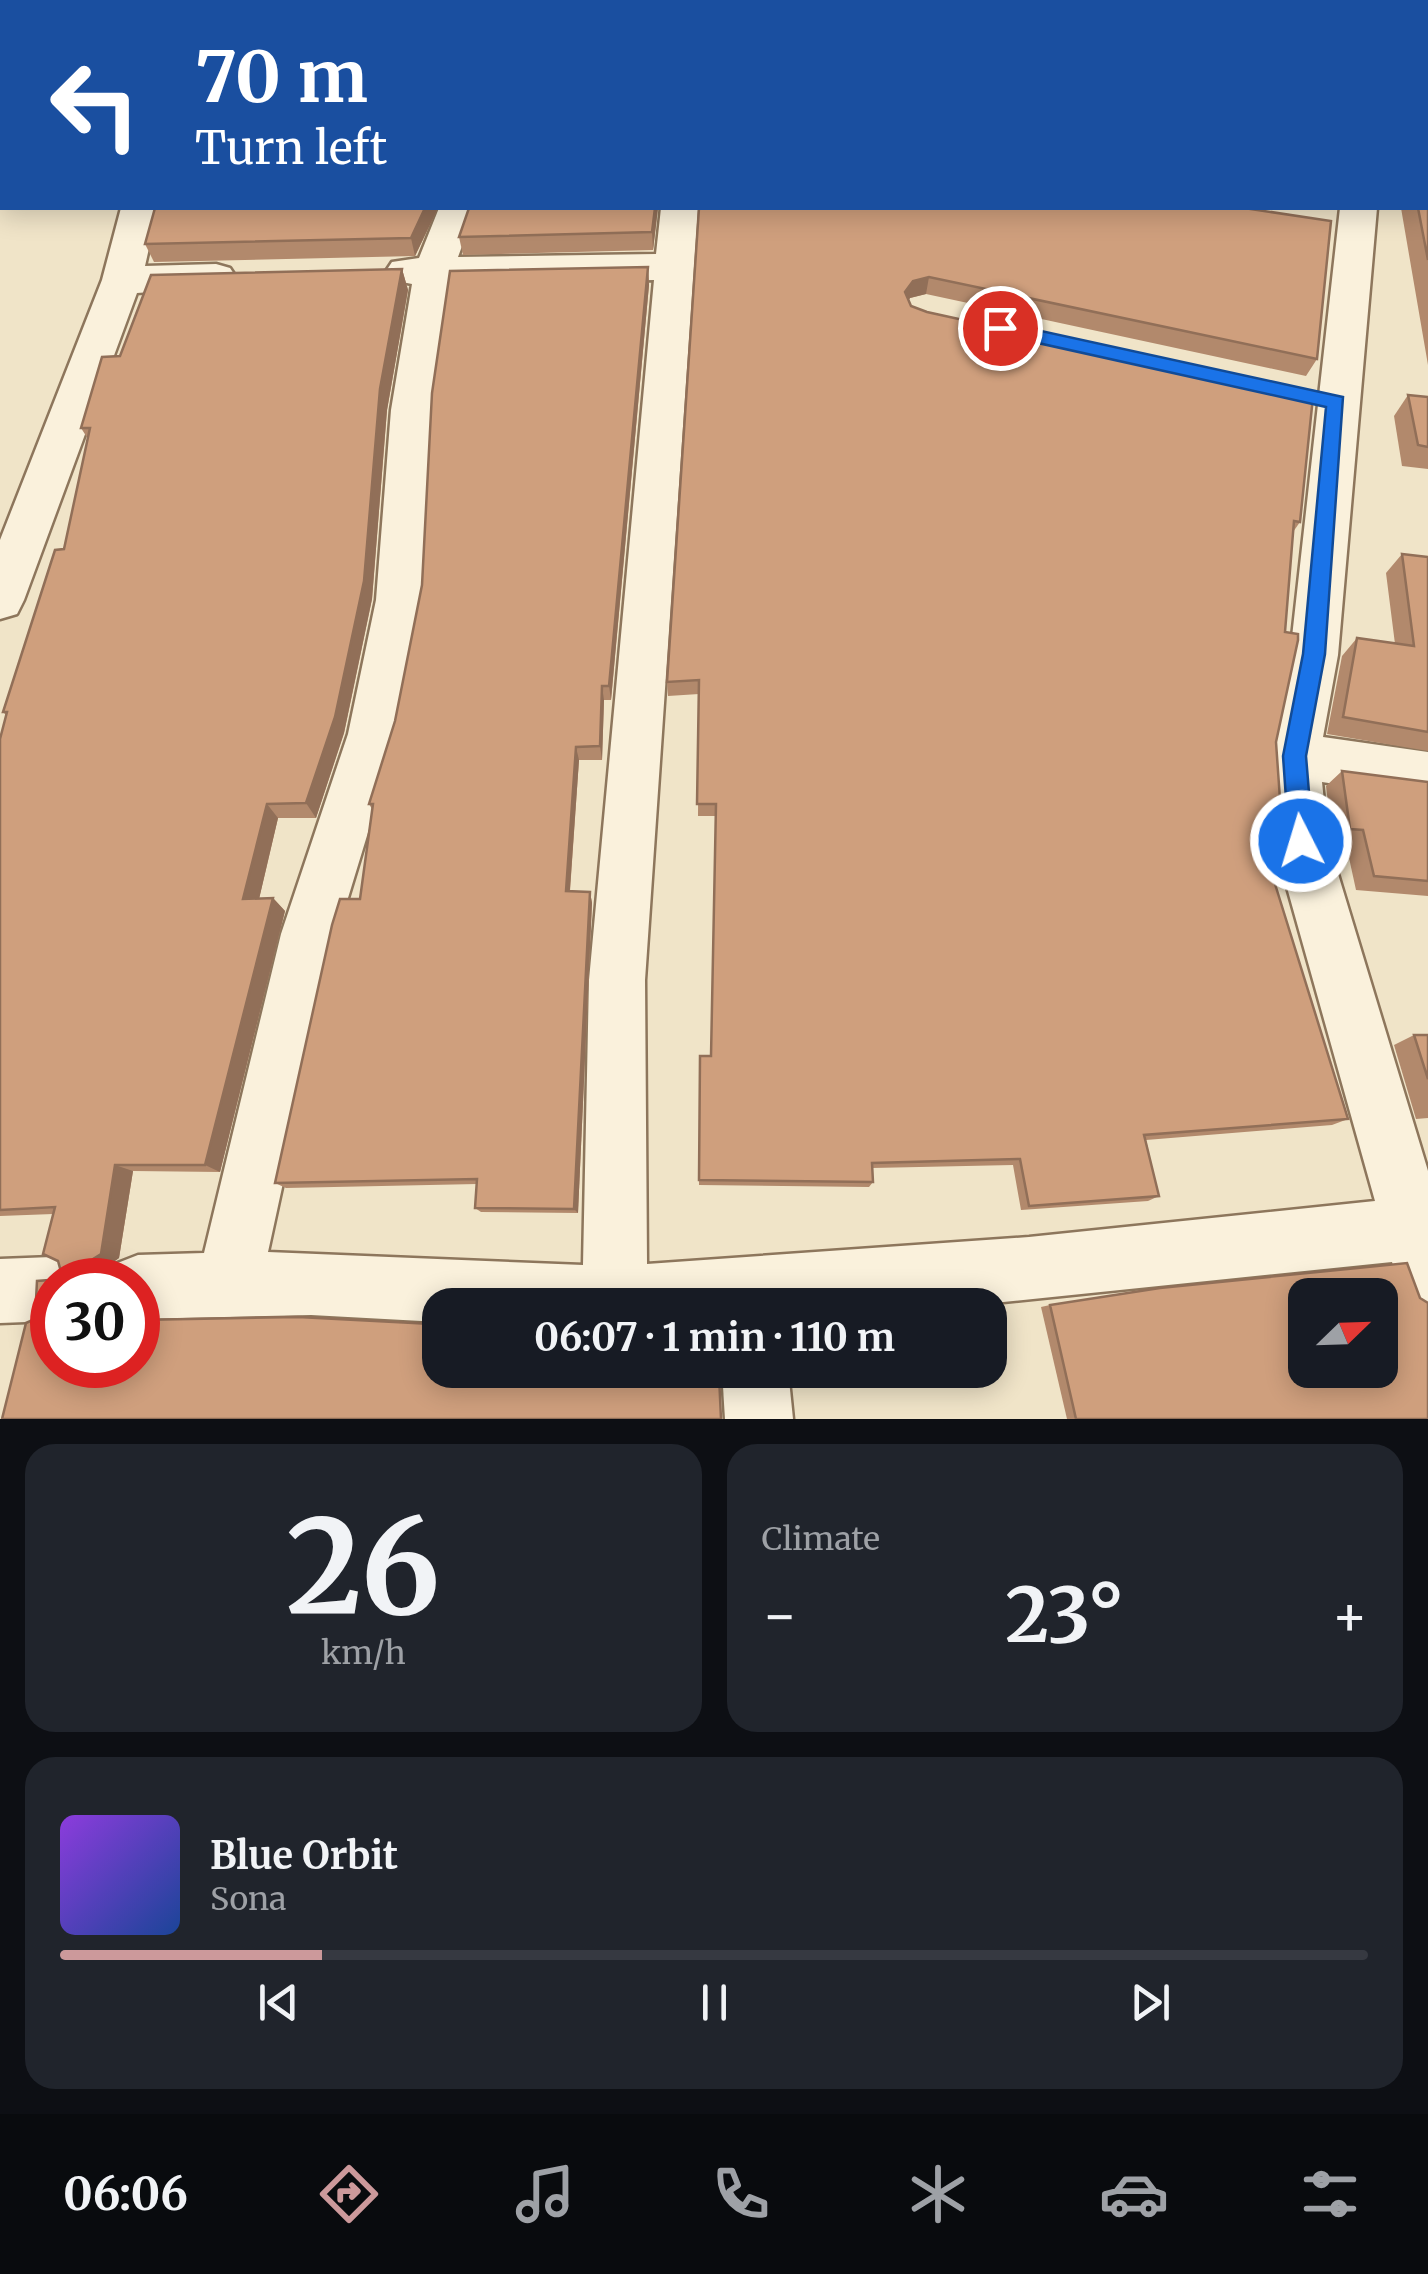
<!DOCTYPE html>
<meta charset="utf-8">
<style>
body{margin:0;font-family:Merriweather,serif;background:#20242c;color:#f1f3f6;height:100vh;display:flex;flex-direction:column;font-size:38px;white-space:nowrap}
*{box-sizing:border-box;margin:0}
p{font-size:32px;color:#9ea1a6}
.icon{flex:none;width:55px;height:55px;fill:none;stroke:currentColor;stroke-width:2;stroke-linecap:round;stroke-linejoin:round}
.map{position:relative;height:1419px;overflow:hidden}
.sheet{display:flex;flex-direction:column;gap:25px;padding:25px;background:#0d0f14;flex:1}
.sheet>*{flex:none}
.banner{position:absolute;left:0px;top:0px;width:1430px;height:210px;box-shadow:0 5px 25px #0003;background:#1a4fa0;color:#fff;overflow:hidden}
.needle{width:65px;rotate:67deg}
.tools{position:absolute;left:1288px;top:1278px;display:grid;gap:20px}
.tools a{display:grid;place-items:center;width:110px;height:110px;border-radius:20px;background:#171b24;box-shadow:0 5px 25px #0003;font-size:50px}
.speed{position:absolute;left:30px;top:1258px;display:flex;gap:20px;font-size:50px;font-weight:700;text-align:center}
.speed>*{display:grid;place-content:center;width:130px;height:130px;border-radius:50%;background:#171b24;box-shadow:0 5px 25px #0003;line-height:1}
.speed .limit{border:15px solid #d22;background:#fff;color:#111}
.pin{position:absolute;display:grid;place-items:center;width:85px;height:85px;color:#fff;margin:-42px;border:5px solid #fff;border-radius:50%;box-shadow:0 2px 10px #0007}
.me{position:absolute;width:110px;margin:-55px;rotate:355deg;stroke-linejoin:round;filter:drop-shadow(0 0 8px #0008)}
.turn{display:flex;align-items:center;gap:35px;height:210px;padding:0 30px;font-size:45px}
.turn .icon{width:130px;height:130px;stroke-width:2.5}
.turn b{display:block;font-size:70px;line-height:85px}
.big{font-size:75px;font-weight:700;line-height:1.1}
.sheet .widget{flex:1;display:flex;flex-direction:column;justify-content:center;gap:15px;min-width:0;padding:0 35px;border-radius:30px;background:#20242c}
.sheet .dial{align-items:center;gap:0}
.dial b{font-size:130px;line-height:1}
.song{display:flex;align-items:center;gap:30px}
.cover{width:120px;height:120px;border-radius:15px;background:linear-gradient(135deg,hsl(270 70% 55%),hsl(220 70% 35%))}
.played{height:10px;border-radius:5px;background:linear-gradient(90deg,#cc999b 20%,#363941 20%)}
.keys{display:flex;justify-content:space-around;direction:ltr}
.heat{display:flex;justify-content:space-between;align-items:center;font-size:55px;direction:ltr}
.sheet .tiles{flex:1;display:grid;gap:25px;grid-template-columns:1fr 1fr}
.widget:last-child{grid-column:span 2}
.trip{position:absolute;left:422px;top:1288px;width:585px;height:100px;border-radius:30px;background:#171b24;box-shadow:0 5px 25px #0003;font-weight:700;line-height:100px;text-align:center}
.tab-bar{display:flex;height:160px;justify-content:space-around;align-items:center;background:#090b0e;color:#9ea1a6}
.tab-bar .icon{width:70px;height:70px}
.tab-bar .active{color:#cc999b}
.tab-bar b{font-size:45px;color:#f1f3f6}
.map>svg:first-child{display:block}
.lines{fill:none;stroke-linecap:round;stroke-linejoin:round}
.street-casing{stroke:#8d765c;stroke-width:5}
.street{fill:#faf1dc;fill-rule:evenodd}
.wall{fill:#b2896c}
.shaded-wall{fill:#916f58}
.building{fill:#cf9f7d;stroke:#916f58;stroke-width:2.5;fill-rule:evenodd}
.route{fill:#1a73e8;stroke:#114b97;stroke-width:2.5}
</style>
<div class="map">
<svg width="1428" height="1419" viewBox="0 0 1428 1419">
<rect width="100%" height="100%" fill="#f0e4c8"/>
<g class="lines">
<g class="street-casing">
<g id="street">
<rect x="170" y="0" width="32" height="2"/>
<path d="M121,208H158L145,266L216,264L230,268L236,277L230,286L137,293L24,600L17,614L0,619V540L102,280Z"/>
<path d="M439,208H476L458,257L656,254L661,208H698L645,980L647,1264L1029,1237L1375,1201L1274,841L1268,755L1290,655L1340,208H1377L1338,655L1323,737L1428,752V798L1322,782L1328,841L1428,1171V1308L1405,1299L1392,1262L974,1305H440V1322L311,1315L138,1319V1280H109L115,1264L138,1255L204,1253L281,934L348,734L376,600L391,410L412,284L392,280L386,271L392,262L419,258ZM654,280L589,980L583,1265L268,1252L337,934L398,734L424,600L433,410L452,284Z"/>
<path d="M52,1257L75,1266L80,1280H52V1321L0,1323V1259Z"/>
<path d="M722,1370H788L793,1419H725Z"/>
</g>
</g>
<use href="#street" class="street"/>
</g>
<g class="wall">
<path d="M1235,0H1428V23V2H1236Z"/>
<path d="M1428,98V365L1401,208H1428Z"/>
<path d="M438,208L415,256L154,262L145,244Z"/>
<path d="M658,208L653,250L463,255L459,237Z"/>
<path d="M699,208L1317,359L1306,376L926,294L910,298L908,301L911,306L1300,522L1293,532L1276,742L1282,828L1270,840L1261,839L1348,1119L1332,1125L1146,1140L1159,1196L1148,1201L1021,1210L1013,1165L872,1168L873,1182L869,1187L699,1185L700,1056H711L716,816H698L699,694L668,696L667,682Z"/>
<path d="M648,267L649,285L611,700H604L602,760H579L570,891L590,892L592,903L578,1213L481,1212L475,1208L477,1184L286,1188L275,1183L360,899L372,809L369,804L395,721L422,585Z"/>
<path d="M402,269L408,290L387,410L372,599L344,733L316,818H278L259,899L273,898L285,911L220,1172L133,1171L119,1258L112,1263L107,1280H52V1365H138V1318V1320L298,1317L431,1324L435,1306H440V1370H497V1378L719,1375L721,1419H2L26,1323L35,1319L37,1281L63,1279L58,1261L43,1254L53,1214L0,1216V739L6,715L3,712L55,550L64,549L88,439L81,428L102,357L120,356L151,275Z"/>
<path d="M1408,395L1428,397V469L1402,466L1394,416Z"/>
<path d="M1402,554L1428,557V751L1327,734L1342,656L1357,638L1395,644L1386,573Z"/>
<path d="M1342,771L1428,782V896L1356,890L1346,844H1333L1326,786Z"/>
<path d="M1414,1035H1428V1118L1416,1119L1394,1045Z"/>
<path d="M1050,1305L1428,1419H1067L1041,1307Z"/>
</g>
<g class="shaded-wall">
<path d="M425,208H438L415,256L411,238Z"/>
<path d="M655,208H658L653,250L652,232Z"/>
<path d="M648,267L649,285L611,700L609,686Z"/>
<path d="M402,269L408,290L387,410L372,599L344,733L316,818L306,803Z"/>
<path d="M929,277L926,294L910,298L902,310L905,292L913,281Z"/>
<path d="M602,686L604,700L602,760L600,746Z"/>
<path d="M576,747L579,760L569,902L566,891Z"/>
<path d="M267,804L278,818L256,912L243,899Z"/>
<path d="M590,892L592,903L578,1213L574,1209Z"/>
<path d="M273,898L285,911L220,1172L205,1165Z"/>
<path d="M115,1165L133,1171L119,1258L112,1263L107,1280L87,1279Z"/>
<rect x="490" y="1370" width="7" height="8"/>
</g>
<g class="building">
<path d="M508,0H1131V2H507Z"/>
<path d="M1245,0H1341L1342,2H1260L1245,1Z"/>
<path d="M1372,0H1428V5V2Z"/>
<path d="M1428,98V260L1418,208H1428Z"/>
<path d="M155,208H425L411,238L145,244Z"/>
<path d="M469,208H655L652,232L459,237Z"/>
<path d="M699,208H1244L1331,221L1317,359L929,277L913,281L905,292L911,306L927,312L1313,397L1300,522L1294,521L1285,632L1298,634V640L1276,742L1282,828L1257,826L1348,1119L1144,1135L1159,1196L1029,1206L1020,1159L872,1163L873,1182L699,1180L700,1056H711L716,804H697L699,680L667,682Z"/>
<path d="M648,267L609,686H602L600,746L576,747L566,891L590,892L574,1209L475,1208L477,1179L275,1183L332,925L340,899H360L373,804H369L395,721L422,585L432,393L450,271Z"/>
<path d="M402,269L380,389L364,581L335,717L306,803L267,804L243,899L273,898L205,1165H115L101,1254L93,1259L87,1279L93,1280H52V1365H138V1320L298,1317L431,1324L435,1306H440V1370H490V1378L719,1375L721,1419H2L26,1323L35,1319L37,1281L63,1279L58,1261L43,1254L55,1207L0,1210V739L7,712H3L55,550L64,549L90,428H81L102,357L120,356L151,275Z"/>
<path d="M1408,395L1428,397V447L1418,445Z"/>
<path d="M1402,554L1428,557V732L1343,717L1357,638L1414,646Z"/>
<path d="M1342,771L1428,782V881L1374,876L1363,830L1350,829Z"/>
<path d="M1414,1035H1428V1079Z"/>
<path d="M1407,1263L1420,1298L1428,1303V1419H1076L1050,1305L1160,1288ZM1305,1295H1380V1370H1305Z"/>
</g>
<path class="route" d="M1000,322L1343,397L1325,654L1306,756L1313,841L1310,849H1293L1289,841L1283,756L1303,654L1326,407L993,333V324Z"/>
</svg>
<div class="tools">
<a><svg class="needle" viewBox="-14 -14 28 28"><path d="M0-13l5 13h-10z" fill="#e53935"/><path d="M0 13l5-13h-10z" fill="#9ea1a6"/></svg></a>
</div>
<div class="speed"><div class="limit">30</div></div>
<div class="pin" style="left:1000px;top:328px;background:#d93025"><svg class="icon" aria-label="arrive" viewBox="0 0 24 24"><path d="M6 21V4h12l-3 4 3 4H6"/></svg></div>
<svg class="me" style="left:1301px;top:841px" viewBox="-20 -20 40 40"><circle r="17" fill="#1a73e8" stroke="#fff" stroke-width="3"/><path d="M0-11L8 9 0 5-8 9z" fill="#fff"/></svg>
<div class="trip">06:07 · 1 min · 110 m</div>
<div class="banner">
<div class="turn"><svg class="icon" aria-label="left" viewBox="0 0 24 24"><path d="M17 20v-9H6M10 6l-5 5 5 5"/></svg><div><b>70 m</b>Turn left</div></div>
</div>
</div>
<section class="sheet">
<div class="tiles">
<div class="widget dial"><b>26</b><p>km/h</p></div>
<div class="widget"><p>Climate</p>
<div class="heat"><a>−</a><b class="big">23°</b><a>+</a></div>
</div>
<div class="widget">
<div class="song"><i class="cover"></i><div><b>Blue Orbit</b><p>Sona</p></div></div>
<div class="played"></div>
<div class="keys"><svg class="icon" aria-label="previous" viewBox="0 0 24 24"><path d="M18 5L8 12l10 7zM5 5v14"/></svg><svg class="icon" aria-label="pause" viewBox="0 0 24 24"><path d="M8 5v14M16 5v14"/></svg><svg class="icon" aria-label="next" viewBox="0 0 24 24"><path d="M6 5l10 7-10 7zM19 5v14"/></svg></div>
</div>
</div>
</section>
<nav class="tab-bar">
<b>06:06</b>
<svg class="icon active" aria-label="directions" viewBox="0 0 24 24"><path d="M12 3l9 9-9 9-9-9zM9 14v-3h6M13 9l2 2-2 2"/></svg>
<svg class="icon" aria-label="music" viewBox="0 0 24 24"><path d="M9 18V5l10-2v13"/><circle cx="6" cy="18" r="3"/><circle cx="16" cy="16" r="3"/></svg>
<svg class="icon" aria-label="phone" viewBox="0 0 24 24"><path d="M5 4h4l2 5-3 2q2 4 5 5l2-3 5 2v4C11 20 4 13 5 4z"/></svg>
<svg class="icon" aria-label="climate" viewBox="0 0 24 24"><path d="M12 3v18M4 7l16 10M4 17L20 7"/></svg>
<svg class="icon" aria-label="car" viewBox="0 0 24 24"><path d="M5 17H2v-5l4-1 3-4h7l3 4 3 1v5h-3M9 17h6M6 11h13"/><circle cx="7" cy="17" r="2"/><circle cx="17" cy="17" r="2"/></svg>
<svg class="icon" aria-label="filters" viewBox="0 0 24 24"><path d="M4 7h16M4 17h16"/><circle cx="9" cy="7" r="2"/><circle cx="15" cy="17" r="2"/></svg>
</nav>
